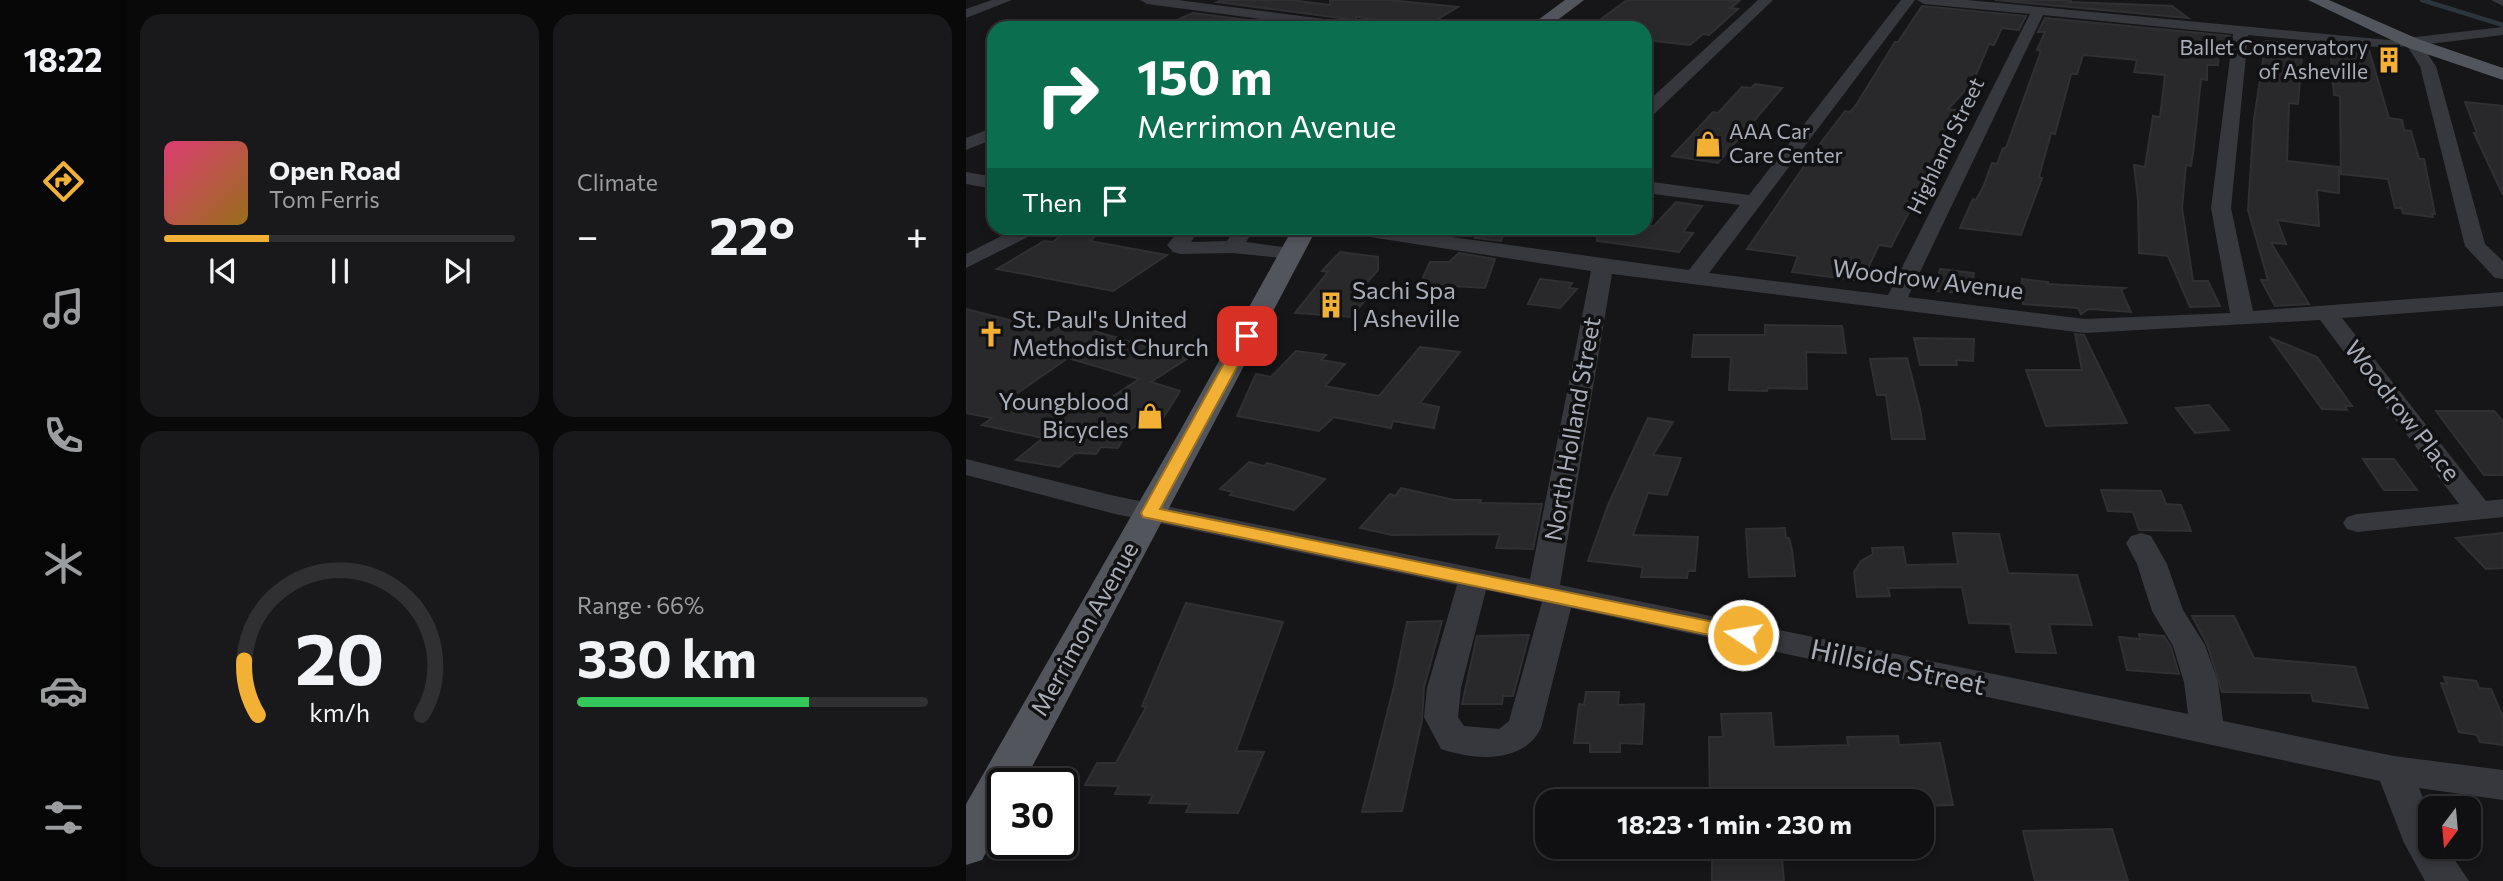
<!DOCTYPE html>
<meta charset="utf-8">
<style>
body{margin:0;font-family:Commissioner,sans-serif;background:#19191b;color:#f1f3f6;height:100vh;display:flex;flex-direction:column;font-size:26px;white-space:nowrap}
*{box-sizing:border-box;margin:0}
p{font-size:23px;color:#9c9d9f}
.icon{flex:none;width:38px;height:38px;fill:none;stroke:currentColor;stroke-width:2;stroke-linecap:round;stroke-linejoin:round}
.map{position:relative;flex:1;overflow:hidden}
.panel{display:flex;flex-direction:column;gap:14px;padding:14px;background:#09090a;width:840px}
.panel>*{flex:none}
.top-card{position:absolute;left:21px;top:21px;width:665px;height:214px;border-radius:21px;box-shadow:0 4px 10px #0003,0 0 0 2px #303032;background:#0b6e4f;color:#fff;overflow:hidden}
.needle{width:46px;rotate:196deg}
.controls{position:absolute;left:1452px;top:796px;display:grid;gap:14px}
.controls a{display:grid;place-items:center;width:63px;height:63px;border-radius:14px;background:#101012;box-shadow:0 4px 10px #0003,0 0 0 2px #303032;font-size:35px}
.speed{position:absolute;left:21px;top:768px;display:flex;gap:14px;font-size:35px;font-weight:700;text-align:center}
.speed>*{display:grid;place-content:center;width:91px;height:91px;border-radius:50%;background:#101012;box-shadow:0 4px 10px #0003,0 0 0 2px #303032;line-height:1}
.speed .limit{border:4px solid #111;border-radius:10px;background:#fff;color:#111}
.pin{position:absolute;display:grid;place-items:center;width:60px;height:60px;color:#fff;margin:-30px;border-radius:14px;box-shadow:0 4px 10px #0006}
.me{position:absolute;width:77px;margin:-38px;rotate:282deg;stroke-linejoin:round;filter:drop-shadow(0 0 5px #0008)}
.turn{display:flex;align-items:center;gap:24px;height:147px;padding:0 35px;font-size:32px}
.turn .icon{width:91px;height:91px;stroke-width:2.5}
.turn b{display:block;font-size:49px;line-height:60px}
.then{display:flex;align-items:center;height:66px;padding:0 35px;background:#0003;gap:14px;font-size:26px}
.big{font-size:52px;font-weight:700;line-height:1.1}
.panel .widget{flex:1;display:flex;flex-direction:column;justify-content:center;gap:10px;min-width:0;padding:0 24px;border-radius:21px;background:#19191b}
.panel .dial{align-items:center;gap:0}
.dial svg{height:182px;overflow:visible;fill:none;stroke:#303032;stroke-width:7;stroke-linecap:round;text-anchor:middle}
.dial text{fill:#f1f3f6;stroke:none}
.song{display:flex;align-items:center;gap:21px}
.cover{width:84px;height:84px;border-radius:10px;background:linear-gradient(135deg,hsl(340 70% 55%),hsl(40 70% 35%))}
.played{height:7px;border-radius:4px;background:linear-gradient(90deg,#f2b134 30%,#303032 30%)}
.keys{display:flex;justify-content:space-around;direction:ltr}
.heat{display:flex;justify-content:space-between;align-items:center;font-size:38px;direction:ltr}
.charge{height:10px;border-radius:5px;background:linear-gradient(90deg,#34c759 66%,#303032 0)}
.panel .tiles{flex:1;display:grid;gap:14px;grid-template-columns:repeat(2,1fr)}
.trip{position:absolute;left:569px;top:789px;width:399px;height:70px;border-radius:21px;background:#101012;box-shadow:0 4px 10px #0003,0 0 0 2px #303032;font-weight:700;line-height:70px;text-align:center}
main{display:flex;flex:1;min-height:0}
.dock{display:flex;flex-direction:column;width:126px;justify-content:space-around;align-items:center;background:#060607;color:#9c9d9f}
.dock .icon{width:49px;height:49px}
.dock .selected{color:#f2b134}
.dock b{font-size:32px;color:#f1f3f6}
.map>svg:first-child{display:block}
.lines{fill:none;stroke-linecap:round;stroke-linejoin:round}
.stream{stroke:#2c353c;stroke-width:4.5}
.building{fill:#29292c;stroke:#303034;stroke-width:2;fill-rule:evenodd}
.minor{fill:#37383d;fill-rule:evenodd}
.major{fill:#53555c;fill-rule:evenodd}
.route{fill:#f2b134;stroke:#9d7322;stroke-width:2}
.labels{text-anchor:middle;stroke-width:7;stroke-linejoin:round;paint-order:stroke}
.far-poi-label{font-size:21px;fill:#a8adb8;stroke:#111113;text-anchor:end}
.far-street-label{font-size:21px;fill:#a8adb8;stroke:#111113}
.street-label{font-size:24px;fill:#a8adb8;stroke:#111113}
.poi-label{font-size:24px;fill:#a8adb8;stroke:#111113;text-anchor:start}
.near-street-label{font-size:28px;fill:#a8adb8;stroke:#111113}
</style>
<main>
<nav class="dock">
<b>18:22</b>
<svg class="icon selected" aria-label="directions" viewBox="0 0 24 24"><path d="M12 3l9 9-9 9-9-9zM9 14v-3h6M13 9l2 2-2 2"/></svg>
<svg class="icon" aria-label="music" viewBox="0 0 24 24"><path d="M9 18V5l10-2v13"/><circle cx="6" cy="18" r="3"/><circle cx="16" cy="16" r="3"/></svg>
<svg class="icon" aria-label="phone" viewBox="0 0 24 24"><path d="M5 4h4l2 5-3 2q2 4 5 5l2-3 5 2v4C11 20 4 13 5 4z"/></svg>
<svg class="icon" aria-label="climate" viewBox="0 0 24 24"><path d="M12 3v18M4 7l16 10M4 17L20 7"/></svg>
<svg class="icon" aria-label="car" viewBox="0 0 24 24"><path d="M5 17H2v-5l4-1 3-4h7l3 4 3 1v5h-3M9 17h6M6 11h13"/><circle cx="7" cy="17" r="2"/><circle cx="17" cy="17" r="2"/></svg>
<svg class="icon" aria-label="filters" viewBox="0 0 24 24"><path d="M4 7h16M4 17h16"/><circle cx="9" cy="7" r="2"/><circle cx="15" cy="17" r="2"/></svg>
</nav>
<section class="panel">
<div class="tiles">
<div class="widget">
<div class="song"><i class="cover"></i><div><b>Open Road</b><p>Tom Ferris</p></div></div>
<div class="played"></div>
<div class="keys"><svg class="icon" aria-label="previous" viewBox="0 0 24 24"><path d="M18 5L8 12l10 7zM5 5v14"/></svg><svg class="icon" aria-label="pause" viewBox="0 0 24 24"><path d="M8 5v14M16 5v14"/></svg><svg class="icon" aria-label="next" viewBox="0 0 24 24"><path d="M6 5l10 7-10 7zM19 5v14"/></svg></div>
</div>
<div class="widget"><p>Climate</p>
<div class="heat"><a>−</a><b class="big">22°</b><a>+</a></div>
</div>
<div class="widget dial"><svg viewBox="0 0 100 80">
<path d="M14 69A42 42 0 1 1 86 69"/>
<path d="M14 69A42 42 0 0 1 8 45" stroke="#f2b134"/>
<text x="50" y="56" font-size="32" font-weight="700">20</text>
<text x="50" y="72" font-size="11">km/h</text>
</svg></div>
<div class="widget"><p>Range · 66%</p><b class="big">330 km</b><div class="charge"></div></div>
</div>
</section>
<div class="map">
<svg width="1537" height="881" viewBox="0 0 1537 881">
<rect width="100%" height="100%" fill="#161618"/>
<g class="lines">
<path class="stream" d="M1456,0L1537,25"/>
</g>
<g class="building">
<path d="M256,0H325L364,5V0H423L492,7L462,25L390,17V20L251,2Z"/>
<path d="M661,0H774L765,8L772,9L743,35L737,34L724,45L679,40V28H623Z"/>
<path d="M1029,0H1105L1104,2L1206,6L1222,18Z"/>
<path d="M956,6L1060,16L1053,30L1036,28L1028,45L1023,44L1007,82L982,109L995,111L925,247L913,245L902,268L897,267L888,280L826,272L832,256L781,249L850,149L879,111L884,112L890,105L929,42H932Z"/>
<path d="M227,13L344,28H192Z"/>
<path d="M1079,18L1264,36L1263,49L1253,48L1252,65H1241V80L1235,79L1228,146L1225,166L1220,165L1216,208L1227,281H1242L1254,306L1224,307L1202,256L1173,253L1172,200L1168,165L1179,167L1187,116L1194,117L1199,75L1168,72L1171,60L1117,55L1111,74H1105L1089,134L1085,133L1073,177L1076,178L1055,235L994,228L1007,199L1010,200L1018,185L1026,163L1031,164L1037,148H1040L1075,51L1071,50L1079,32H1072Z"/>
<path d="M1300,41L1337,44L1332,104L1323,103L1321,161L1373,167V193L1351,190L1353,226L1311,220L1320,244L1305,243L1343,304L1309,306L1295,280H1302L1282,210L1288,119Z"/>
<path d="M1364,47L1403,50L1423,118L1436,120L1438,130L1445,131L1453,159H1458L1469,214H1466L1467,217L1437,213L1435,208H1429L1422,179L1375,174L1374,96L1368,95Z"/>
<path d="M789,84L816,88L752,163L706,156L747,112L752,113L776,87L785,88Z"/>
<path d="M1499,102L1537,106V195L1508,133H1511Z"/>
<path d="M710,202L736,206L717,232L727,233L713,252L631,241L632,228L688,226Z"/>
<path d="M103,228H138L124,241L201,255L147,291L31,269L78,241L87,242Z"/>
<path d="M520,228H540L535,241L509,238Z"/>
<path d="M374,252L412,257V270L389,296L401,297L386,317L329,313L362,272L356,271Z"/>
<path d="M493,253L529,259L519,288L454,284L464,262H483Z"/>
<path d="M974,269L1008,273L1004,293L969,291Z"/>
<path d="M574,279L606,283L603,288L611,289L594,308L562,304Z"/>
<path d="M1056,279L1082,282L1081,284L1159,288L1155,290L1165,312L1123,309L1115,314L1112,308L1057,304V300H1054Z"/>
<path d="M0,309L87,331L100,323L222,358L185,382L214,391L191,428L174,423L161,432L152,448L135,447L130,454L109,453L93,467L50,460L77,438L16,425L26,418L0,413ZM102,358L173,379L125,411L47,396Z"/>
<path d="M799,325L876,326L880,353L840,352L841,389L802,388L801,391L763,390L765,357H726L728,335H799Z"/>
<path d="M1109,334L1118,335L1161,423L1080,426L1060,370H1116Z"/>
<path d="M948,338L1008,339L1007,361L990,360L991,365H954Z"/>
<path d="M1305,338L1351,357L1386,406H1379L1381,410L1356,409Z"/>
<path d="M454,347L494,352L454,403L473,407L468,428L427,421L425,428L368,417L353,431L271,416L290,374L305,377L330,351L360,355L355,360L379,364L359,386L413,396Z"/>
<path d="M941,358L954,409L959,439H926L920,395H911L904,359Z"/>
<path d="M1243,405L1263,430L1229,433L1210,408Z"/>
<path d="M1470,411H1528L1537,421V475H1518Z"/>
<path d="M682,418L707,422L687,455L715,458L701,495L682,493L667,535L732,537L729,571H722L721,578L675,577L677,567L622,561L642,505Z"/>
<path d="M1397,459H1428L1451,490H1418Z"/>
<path d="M283,462L298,466L301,463L359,479L328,510L264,495L267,492L254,489Z"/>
<path d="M435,488L488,500H515L514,503L576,504L567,549L530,548L534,534L426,535L394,528L424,494L429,496Z"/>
<path d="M1135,490L1195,491L1200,504L1215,505L1225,531L1173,530L1167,512L1142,511Z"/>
<path d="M819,528L820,538H823L826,550L829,576L783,577L780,529Z"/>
<path d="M987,533L1033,534L1042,573L1111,575L1126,625L1083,624L1090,653L1050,652L1044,624L1003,623L996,587L922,588L924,596L891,597L888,572L895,561L907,554L906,548L937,547L940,565L992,564Z"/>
<path d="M1537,533V568L1520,569L1490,538Z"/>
<path d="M220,603L317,622L270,751L298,752L272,813L220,812L224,804L183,803L187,795L149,794L153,786L119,785L131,763H150L180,707L176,706Z"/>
<path d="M1226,616H1268L1288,658L1389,667L1402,708L1347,701L1345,693L1256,692L1241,644Z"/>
<path d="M476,621L458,687L456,720L436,811L396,812L428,686L441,622Z"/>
<path d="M1173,634L1198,636L1205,647L1213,674L1161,670L1153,637L1174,639Z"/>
<path d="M563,635L547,696H537L536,704H496L511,636Z"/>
<path d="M1478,677L1510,681L1513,688L1525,689L1537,717V745L1514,742L1511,735L1493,732L1475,683L1481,684Z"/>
<path d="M620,692H653L652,705L678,704L676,744L654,743V752H624V743H608L613,704L618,705Z"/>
<path d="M805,713L808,747L882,745L881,737L932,736L933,745L974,743L987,805L956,806V802H744L743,737H757L755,714Z"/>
<path d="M1146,829L1162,881H1069L1057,831Z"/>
<path d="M746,847H815L818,881H746Z"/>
</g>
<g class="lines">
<g class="minor">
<path d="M26,0H46L0,18V9Z"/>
<path d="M174,0H212L397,24L404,28H364L181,4Z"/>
<path d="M792,0H807L685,117L679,118V104Z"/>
<path d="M935,0H949L743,273L922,295L1064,14L958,4L951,0H1001L1423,40L1537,27V35L1455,45L1470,66L1519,244L1537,261V279L1529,278L1499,246L1454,66L1441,46L1423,48L1282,35L1265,208L1287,311L1537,292V306L1376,318L1520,501L1537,499V517L1391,532L1381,529L1377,523L1381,517L1391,514L1493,504L1354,320L1119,333L646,274L594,585L1222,714L1218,682L1207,646L1186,611L1171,564L1160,543L1165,536L1175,533L1185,536L1201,564L1217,610L1239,645L1252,682L1257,721L1428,756L1537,770V800L1453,788L1465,818V847H1480L1503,881H1459L1438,843L1414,781L605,608L575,728C556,765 509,760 475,749L458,717L461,688L491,585L149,514L0,475V459L149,496L564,579L625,271L384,234L377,232L374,228H421L723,270L774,205L679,193V181L783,195ZM1077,15L1267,34L1245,208L1264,313L1119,319L942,297ZM520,590L576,602L543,721L533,729L498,726L492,717L495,688Z"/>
<path d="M1525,0H1537V6Z"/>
<path d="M28,127V139L0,150V138Z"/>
<path d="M0,172L28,177V189L0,184Z"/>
<path d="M51,228H75L72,232L0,268V254Z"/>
<path d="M215,228H235L225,242L261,241L269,228H289L280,242L332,249L335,253L332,257L325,259L267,253L214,254L207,252L201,245Z"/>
</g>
<g class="major">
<path d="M599,0H618L581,28H561Z"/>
<path d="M1342,0H1363L1452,39L1537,68V80L1440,47Z"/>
<path d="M327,228H351L57,784H37V821L16,860L0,865V804L214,431Z"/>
</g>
</g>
<path class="route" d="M281,332L288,336L194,509L777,628L783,630L786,635L783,640L777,642L177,517L175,513L273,336Z"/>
<defs>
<g id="building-bare" transform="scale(2.1)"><path d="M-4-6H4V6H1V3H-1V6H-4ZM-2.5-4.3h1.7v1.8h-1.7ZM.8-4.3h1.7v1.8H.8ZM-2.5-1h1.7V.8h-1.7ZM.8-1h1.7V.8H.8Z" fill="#f2b134" stroke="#111113" stroke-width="2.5" paint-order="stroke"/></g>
<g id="shop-bare" transform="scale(2.1)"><path d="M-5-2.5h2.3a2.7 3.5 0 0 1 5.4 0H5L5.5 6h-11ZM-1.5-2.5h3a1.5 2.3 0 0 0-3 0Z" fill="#f2b134" stroke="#111113" stroke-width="2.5" paint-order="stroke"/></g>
<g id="church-bare" transform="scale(2.1)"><path d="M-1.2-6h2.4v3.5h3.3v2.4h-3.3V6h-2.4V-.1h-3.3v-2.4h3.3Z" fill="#f2b134" stroke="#111113" stroke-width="2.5" paint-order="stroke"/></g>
</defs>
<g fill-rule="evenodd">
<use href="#building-bare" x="1423" y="60"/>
<use href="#shop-bare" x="742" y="144"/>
<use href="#building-bare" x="365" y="305"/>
<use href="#church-bare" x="25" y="334"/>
<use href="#shop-bare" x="184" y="416"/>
</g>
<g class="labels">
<g class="far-poi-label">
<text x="1402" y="55">Ballet Conservatory<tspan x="1402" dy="24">of Asheville</tspan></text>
<text x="763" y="139" text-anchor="start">AAA Car<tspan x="763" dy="24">Care Center</tspan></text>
</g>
<g class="far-street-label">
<text transform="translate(980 146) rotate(-64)" y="7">Highland Street</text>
</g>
<g class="street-label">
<text transform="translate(962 280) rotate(7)" y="8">Woodrow Avenue</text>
<text transform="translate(1436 411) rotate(52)" y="8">Woodrow Place</text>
<text transform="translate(607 429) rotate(-80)" y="8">North Holland Street</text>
<text transform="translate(119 629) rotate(-61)" y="8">Merrimon Avenue</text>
</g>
<g class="poi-label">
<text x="386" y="299">Sachi Spa<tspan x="386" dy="28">| Asheville</tspan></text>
<text x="46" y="328">St. Paul's United<tspan x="46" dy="28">Methodist Church</tspan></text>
<text x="163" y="410" text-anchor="end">Youngblood<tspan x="163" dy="28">Bicycles</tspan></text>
</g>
<g class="near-street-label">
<text transform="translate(932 667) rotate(12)" y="10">Hillside Street</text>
</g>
</g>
</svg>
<div class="controls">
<a><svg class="needle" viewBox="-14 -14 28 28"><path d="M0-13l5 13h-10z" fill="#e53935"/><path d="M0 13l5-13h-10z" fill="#9c9d9f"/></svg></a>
</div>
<div class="speed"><div class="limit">30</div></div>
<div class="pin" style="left:281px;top:336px;background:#d93025"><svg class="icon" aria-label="arrive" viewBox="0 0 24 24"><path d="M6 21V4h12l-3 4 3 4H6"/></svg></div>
<svg class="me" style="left:777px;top:635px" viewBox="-20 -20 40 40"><circle r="17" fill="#f2b134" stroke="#fff" stroke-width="3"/><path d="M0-11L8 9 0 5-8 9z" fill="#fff"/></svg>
<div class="trip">18:23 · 1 min · 230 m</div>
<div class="top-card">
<div class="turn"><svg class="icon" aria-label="right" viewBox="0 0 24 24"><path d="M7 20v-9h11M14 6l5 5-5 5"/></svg><div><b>150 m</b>Merrimon Avenue</div></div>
<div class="then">Then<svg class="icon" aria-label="arrive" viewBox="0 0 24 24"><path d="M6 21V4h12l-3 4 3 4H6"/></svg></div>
</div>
</div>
</main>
